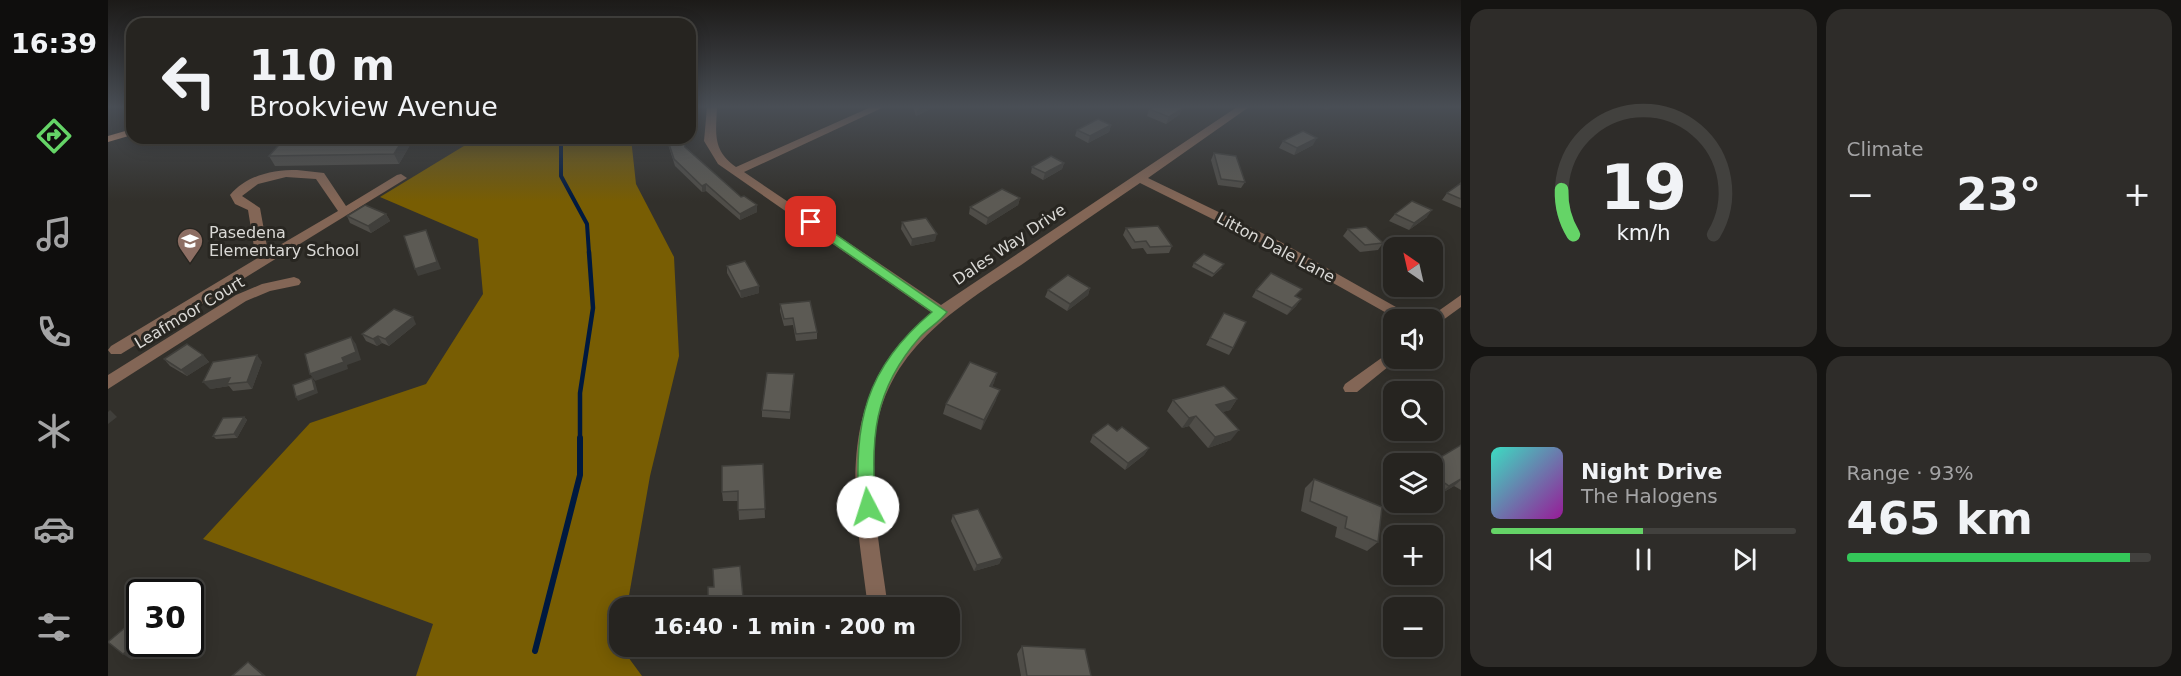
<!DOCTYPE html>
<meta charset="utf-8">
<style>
body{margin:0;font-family:"DejaVu Sans",sans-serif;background:#2e2c29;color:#f1f3f6;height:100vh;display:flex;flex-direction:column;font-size:22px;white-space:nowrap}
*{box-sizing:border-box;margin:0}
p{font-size:20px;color:#a4a4a5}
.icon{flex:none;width:33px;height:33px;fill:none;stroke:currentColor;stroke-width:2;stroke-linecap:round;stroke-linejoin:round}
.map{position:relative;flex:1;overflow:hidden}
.panel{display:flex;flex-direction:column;gap:9px;padding:9px;background:#151412;width:720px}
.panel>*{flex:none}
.hud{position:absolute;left:18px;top:18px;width:570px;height:126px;border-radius:18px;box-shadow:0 3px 15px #0003,0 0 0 2px #42413e;background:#262420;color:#f1f3f6;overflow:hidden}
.needle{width:39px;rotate:326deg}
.buttons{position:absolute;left:1275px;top:237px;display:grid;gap:12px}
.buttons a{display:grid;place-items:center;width:60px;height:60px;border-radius:12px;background:#262420;box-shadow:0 3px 15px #0003,0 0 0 2px #42413e;font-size:30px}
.speed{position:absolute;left:18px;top:579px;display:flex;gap:12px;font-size:30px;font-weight:700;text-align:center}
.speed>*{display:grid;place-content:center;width:78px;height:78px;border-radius:50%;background:#262420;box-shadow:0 3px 15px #0003,0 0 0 2px #42413e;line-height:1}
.speed .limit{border:3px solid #111;border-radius:9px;background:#fff;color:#111}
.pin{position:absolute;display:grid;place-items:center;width:51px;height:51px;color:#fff;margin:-26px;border-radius:12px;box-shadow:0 3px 9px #0006}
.me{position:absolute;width:66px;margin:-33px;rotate:355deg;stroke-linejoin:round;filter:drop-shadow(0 0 4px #0008)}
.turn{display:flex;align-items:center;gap:21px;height:126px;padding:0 24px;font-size:27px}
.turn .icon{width:78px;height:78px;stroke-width:2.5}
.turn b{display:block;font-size:42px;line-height:51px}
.big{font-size:45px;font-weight:700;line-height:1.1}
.panel .card{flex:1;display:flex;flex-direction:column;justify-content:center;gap:9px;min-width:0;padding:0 21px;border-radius:18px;background:#2e2c29}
.panel .dial{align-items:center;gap:0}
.dial svg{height:156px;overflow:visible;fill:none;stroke:#42413e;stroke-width:7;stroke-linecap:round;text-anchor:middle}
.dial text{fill:#f1f3f6;stroke:none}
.song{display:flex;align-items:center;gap:18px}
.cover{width:72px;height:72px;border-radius:9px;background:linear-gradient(135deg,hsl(170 70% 55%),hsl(300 70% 35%))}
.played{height:6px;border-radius:3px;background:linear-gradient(90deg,#65d467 50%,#42413e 50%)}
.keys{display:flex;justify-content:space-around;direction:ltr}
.heat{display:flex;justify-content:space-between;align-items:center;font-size:33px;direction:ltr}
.charge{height:9px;border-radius:4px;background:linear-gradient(90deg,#34c759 93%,#42413e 0)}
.panel .tiles{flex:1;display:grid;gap:9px;grid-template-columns:repeat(2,1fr)}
.trip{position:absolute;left:501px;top:597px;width:351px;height:60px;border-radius:18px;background:#262420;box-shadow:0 3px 15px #0003,0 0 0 2px #42413e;font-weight:700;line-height:60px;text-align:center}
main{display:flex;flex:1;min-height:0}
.menu{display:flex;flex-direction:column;width:108px;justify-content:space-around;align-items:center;background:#0f0e0d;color:#a4a4a5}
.menu .icon{width:42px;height:42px}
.menu .selected{color:#65d467}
.menu b{font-size:27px;color:#f1f3f6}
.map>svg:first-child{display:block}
.forest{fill:#785d03}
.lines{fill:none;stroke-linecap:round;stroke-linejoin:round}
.stream-far2{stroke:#00193f;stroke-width:4}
.stream-far1{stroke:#00193f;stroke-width:4.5}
.stream{stroke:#00193f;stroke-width:6}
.minor{fill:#836656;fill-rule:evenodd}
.major{fill:#d49a78;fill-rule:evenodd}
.wall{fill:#4f4d48}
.shaded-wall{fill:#403f3b}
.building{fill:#5c5a54;stroke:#403f3b;stroke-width:1.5}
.route{fill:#65d467;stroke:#428a43;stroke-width:1.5}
.labels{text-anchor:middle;stroke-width:6;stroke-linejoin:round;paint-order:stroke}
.poi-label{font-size:16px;fill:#dad9d6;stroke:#282621;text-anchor:start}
.street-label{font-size:16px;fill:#dad9d6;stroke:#282621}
</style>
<main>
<nav class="menu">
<b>16:39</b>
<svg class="icon selected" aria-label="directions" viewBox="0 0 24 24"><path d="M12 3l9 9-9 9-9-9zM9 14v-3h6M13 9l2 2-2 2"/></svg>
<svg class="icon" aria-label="music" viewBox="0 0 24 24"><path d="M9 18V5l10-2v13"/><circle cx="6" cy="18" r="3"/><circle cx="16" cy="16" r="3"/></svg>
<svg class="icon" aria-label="phone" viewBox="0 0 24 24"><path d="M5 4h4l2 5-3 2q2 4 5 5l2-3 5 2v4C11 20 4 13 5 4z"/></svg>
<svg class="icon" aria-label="climate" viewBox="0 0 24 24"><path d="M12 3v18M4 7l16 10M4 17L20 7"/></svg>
<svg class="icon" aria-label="car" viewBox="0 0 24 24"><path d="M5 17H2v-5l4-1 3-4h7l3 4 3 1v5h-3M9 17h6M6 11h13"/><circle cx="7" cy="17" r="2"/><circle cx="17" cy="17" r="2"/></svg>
<svg class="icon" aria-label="filters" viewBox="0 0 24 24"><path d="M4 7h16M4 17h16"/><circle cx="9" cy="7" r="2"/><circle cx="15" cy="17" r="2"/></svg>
</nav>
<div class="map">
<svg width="1353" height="676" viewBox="0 0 1353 676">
<rect width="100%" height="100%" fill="#32302b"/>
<path class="forest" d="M369,138H523L528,184L566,257L571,356L542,476L519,607L512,608V646L534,676H308L325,624L95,539L202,423L318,384L375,294L370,239L272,197Z"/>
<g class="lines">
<path class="stream-far2" d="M453,138V176L479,224L481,253"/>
<path class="stream-far1" d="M472,439V393L485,308L481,252"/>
<path class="stream" d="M427,651L472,475V438"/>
<g class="minor">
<path d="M599,107H609C608,133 604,150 628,167L763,107H776L636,172L833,305L1129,107H1141L1040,178L1171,241L1311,320H1291L1161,247L1032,183C993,210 954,236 916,263C844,311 772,353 766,449C762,502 773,555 780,608H760C751,533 732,446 771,376C784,351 804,332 824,313L610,164L596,141Z"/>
<path d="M189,170L216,173L238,206L289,175L293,174L299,178L13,354H3L0,350L3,346L148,259L140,210L127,204L122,195C139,175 164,170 189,170ZM178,177L208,179L230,211L160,252L152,208L134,196L150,184Z"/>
<path d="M186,277L191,279L193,282L191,285L162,291L138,301L0,389V375L128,295L154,284Z"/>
<path d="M1353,295V307L1324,328V320L1319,319Z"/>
<path d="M1286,349V358H1291L1249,392H1237L1235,388L1237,384Z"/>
</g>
<path class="major" d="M24,129V135L0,142V136Z"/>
</g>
<g class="wall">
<path d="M805,107H827L808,116Z"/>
<path d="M1209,107H1223L1219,110Z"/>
<path d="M1041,109L1072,114L1058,124L1039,116Z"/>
<path d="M1003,125L1001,132L980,143L967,136L969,130Z"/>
<path d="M177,138H306L291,164L167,166L161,156Z"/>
<path d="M558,138H575L577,147L633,197L649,205V212L632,220L598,191L594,192L567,166Z"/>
<path d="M1175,141L1205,145L1186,155L1171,148Z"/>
<path d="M1106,153L1137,182L1133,188L1110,185L1103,160Z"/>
<path d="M956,163L954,169L935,180L923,173L924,167Z"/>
<path d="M1353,183V208L1334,200L1339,193Z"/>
<path d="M912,198L910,205L878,225L861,214L862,207Z"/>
<path d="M278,214L282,221L263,233L242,223L239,216Z"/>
<path d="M1287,214L1319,217L1301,230L1281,221Z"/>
<path d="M794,222L827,241L803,246L793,229Z"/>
<path d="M1018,228L1064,246L1061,253L1039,254L1035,248L1024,249L1015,235Z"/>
<path d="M1240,229L1275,243L1270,250L1252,252L1235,236Z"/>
<path d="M1086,263L1114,268L1104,277L1084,267Z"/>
<path d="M619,266L651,293L633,298L619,273Z"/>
<path d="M982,288L980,295L959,311L937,297L940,290Z"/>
<path d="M1148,290L1188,296L1193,299L1188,306L1179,315L1144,297Z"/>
<path d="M672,304L709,332V339L688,341L685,325L676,326L672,311Z"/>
<path d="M1116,313L1125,348L1121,355L1098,345Z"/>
<path d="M308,324L281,346L274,343L269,346L258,341L254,334Z"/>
<path d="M95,355L101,362L79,376L62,366L56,359Z"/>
<path d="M154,362L144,389L125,391L121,386L102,389Z"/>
<path d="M889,373L884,387L888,400L873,430L835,414L838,404Z"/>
<path d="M686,374L682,419L654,417V410Z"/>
<path d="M1129,399L1122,410L1114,412L1123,440L1100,448L1081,426L1074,428L1059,411L1065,400Z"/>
<path d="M136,417L139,420L129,438L108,439L105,436Z"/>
<path d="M1009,431L1041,448L1036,455L1017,470L982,442L985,435Z"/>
<path d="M1353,445V490L1346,486L1329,496L1324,492V464Z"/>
<path d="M655,464L657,518L631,520L630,501H615L614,492Z"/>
<path d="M1206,479L1270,542L1259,551L1227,537L1229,527L1193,511L1197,488Z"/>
<path d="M845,515L894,558L891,564L866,571L843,521Z"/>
<path d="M914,646L983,676H913L909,654Z"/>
</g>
<g class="shaded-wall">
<path d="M815,107H827L808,116L809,110Z"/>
<path d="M1075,108L1072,114L1058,124L1061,117Z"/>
<path d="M1003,125L1001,132L980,143L982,136Z"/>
<path d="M296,138H306L291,164L286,154Z"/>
<path d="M1209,138L1205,145L1186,155L1189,148Z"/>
<path d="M956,163L954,169L935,180L937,173Z"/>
<path d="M598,184V191L594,192V186Z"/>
<path d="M912,198L910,205L878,225L880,218Z"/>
<path d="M649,205V212L632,220V214Z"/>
<path d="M1324,210L1319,217L1301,230L1306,223Z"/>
<path d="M278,214L282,221L263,233L260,226Z"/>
<path d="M318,230L333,269L310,276L307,269Z"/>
<path d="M829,234L827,241L803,246L804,239Z"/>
<path d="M651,286V293L633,298L632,291Z"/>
<path d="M982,288L980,295L959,311L962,304Z"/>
<path d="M1193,299L1188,306L1179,315L1184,308Z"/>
<path d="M305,317L308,324L281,346L277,339Z"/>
<path d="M270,336L274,343L269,346L265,339Z"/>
<path d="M243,337L248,344L253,360L239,365L240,369L207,381L202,374L234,358Z"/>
<path d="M95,355L101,362L79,376L73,370Z"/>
<path d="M149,355L154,362L144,389L139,382Z"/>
<path d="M889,373L886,383L879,396L882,386Z"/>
<path d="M122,378L119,384L121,386L102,389L95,382Z"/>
<path d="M204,378L207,382L210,393L190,401L188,397Z"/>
<path d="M892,390L888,400L873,430L876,420Z"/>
<path d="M1129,399L1122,410L1101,416L1108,405Z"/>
<path d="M2,410L9,417L0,424V412Z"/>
<path d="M1088,416L1081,426L1074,428L1081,418Z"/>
<path d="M136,417L139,420L129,438L126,434Z"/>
<path d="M1131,430L1123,440L1100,448L1107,437Z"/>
<path d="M1041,448L1036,455L1017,470L1020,463Z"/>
<path d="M1353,479V480L1346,486L1329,496L1341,486Z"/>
<path d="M894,558L891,564L866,571L869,565Z"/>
<path d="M32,640V644H43L24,660L15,654Z"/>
<path d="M140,662L151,670L158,676H156Z"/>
</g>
<g class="building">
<path d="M1045,107H1072L1075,108L1061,117L1041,109Z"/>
<path d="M990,119L1003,125L982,136L969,130Z"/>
<path d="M1195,131L1209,138L1189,148L1175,141Z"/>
<path d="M177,138H296L286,154L161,156Z"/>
<path d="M559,138H575L577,147L633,197L636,196L649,205L632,214L598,184L594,186L566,159Z"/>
<path d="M1106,153L1128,156L1137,182L1113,179Z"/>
<path d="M943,156L956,163L937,173L924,167Z"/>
<path d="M1353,183V199L1339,193Z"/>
<path d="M894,189L912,198L880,218L862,207Z"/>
<path d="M1304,201L1324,210L1306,223L1287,214Z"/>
<path d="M257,205L278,214L260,226L239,216Z"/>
<path d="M818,218L829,234L804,239L794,222Z"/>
<path d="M1050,226L1064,246L1042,247L1038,241L1027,242L1018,228Z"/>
<path d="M1258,227L1275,243L1257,245L1240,229Z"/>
<path d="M318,230L329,262L307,269L296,236Z"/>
<path d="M1096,254L1116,264L1106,274L1086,263Z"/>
<path d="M637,261L651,286L632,291L619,266Z"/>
<path d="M1163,273L1194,289L1187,296L1193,299L1184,308L1148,290Z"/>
<path d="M960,275L982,288L962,304L940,290Z"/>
<path d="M702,301L709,332L688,334L685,318L676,319L672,304Z"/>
<path d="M286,309L305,317L277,339L270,336L265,339L254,334Z"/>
<path d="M1116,313L1138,322L1125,348L1102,338Z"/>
<path d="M243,337L248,352L234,358L236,362L202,374L197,354Z"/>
<path d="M79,344L95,355L73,370L56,359Z"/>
<path d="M149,355L139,382L119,384L122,378L95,382L105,362Z"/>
<path d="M862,362L889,373L882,386L892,390L876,420L838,404Z"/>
<path d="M659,373L686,374L682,412L654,410Z"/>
<path d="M204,378L207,390L188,397L185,385Z"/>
<path d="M1116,386L1129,399L1108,405L1131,430L1107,437L1088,416L1081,418L1065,400Z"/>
<path d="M136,417L126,434L105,436L115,418Z"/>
<path d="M1000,424L1009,431L1014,427L1041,448L1020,463L985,435Z"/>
<path d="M1353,445V479L1341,486L1324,474V464H1321Z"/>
<path d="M655,464L657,509L630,510V491L614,492V466Z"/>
<path d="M1206,479L1274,507L1270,542L1237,528L1239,517L1202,501Z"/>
<path d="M870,509L894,558L869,565L845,515Z"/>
<path d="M632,566L636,608H589V605L600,604V587H606L605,569Z"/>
<path d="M32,615V640L15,654L0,642Z"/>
<path d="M914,646L977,649L983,676H919Z"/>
<path d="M140,662L156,676H124Z"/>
</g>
<linearGradient id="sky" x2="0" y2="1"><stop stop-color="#1c1a18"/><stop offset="0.53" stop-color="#494e55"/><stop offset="1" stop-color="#494e55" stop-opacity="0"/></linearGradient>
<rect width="1353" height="201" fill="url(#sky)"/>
<path class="route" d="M699,220H707L839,312C832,322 820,328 812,337C765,390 762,440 768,507L766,513L760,515L754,513L751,507C746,423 756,369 824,312L699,225Z"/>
<defs>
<g id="school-pin" transform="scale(1.35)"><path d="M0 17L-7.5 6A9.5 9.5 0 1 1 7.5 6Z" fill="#8d6e63" stroke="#282621"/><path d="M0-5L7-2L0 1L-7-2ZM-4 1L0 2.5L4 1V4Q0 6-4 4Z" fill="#fff"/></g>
</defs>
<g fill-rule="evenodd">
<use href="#school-pin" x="82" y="241"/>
</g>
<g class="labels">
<g class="poi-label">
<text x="101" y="238">Pasedena<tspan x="101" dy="18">Elementary School</tspan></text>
</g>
<g class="street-label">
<text transform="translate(901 244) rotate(-34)" y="6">Dales Way Drive</text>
<text transform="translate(1168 247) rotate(28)" y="6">Litton Dale Lane</text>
<text transform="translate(81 312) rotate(-31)" y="6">Leafmoor Court</text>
</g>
</g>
</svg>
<div class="buttons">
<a><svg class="needle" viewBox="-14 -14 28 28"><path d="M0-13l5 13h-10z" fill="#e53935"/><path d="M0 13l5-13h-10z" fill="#a4a4a5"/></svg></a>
<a><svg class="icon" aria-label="sound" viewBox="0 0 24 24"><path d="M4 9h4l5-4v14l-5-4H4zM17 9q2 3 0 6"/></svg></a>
<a><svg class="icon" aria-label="search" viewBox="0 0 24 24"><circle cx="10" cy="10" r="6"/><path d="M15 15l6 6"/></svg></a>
<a><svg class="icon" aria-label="layers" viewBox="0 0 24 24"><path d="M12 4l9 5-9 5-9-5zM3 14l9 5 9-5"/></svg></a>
<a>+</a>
<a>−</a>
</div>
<div class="speed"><div class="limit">30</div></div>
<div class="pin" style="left:703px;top:222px;background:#d93025"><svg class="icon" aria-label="arrive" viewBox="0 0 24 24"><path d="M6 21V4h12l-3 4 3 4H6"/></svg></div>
<svg class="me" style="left:760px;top:507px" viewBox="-20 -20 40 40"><circle r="19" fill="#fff"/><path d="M0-13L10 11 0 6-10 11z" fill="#65d467"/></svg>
<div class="trip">16:40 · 1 min · 200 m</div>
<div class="hud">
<div class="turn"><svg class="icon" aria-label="left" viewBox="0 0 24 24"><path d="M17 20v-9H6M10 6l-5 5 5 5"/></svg><div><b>110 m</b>Brookview Avenue</div></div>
</div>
</div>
<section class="panel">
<div class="tiles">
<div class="card dial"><svg viewBox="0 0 100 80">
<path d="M14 69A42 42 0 1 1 86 69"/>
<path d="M14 69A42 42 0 0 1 8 46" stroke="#65d467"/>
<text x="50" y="56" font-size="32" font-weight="700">19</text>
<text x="50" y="72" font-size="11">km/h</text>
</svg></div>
<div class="card"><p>Climate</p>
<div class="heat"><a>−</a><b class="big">23°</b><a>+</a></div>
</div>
<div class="card">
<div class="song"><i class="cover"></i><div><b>Night Drive</b><p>The Halogens</p></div></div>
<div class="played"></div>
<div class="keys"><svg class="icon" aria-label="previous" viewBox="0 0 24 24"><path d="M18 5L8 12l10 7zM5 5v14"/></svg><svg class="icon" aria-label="pause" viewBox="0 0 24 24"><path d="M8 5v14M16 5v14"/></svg><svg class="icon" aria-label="next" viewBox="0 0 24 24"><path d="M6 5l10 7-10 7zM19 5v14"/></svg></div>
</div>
<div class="card"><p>Range · 93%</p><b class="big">465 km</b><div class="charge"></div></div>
</div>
</section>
</main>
